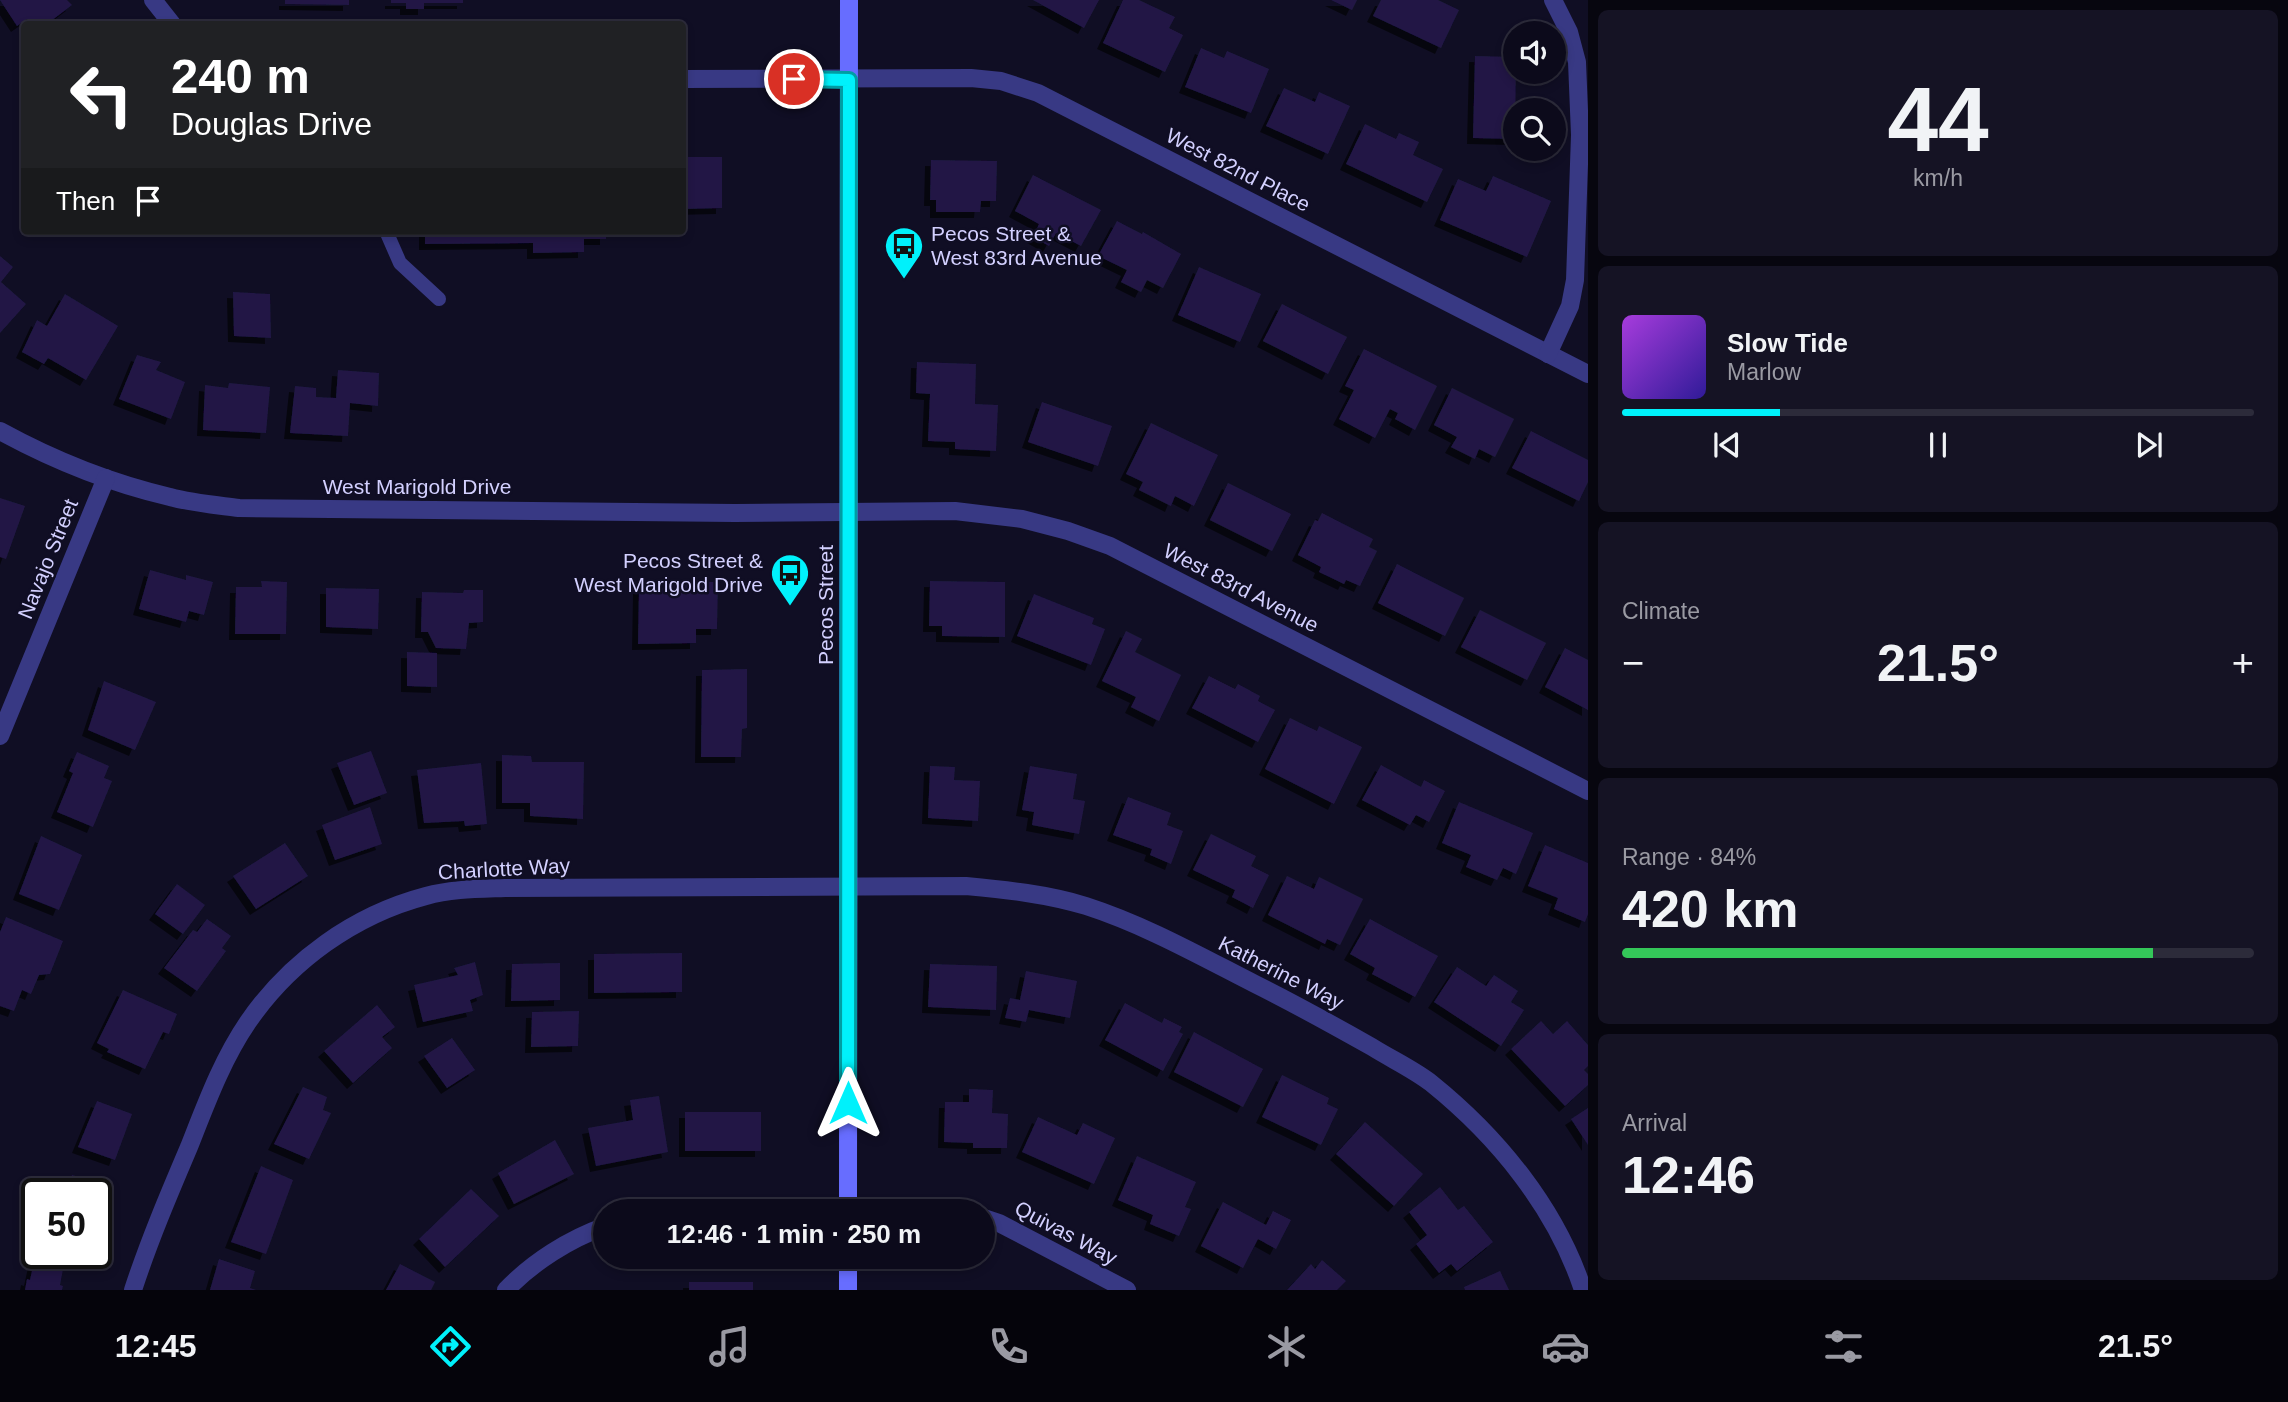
<!DOCTYPE html>
<meta charset="utf-8">
<style>
body{margin:0;font-family:Arial,sans-serif;background:#151324;color:#f1f3f6;height:100vh;display:flex;flex-direction:column;font-size:26px;white-space:nowrap}
*{box-sizing:border-box;margin:0}
p{font-size:23px;color:#9a9aa3}
.icon{flex:none;width:38px;height:38px;fill:none;stroke:currentColor;stroke-width:2;stroke-linecap:round;stroke-linejoin:round}
.map{position:relative;flex:1;overflow:hidden}
.drawer{display:flex;flex-direction:column;gap:10px;padding:10px;background:#07060f;width:700px}
.drawer>*{flex:none}
.top-card{position:absolute;left:21px;top:21px;width:665px;height:214px;border-radius:7px;box-shadow:0 4px 10px #0003,0 0 0 2px #2c2b3a;background:#202124;color:#fff;overflow:hidden}
.controls{position:absolute;left:1503px;top:21px;display:grid;gap:14px}
.controls a{display:grid;place-items:center;width:63px;height:63px;border-radius:50%;background:#0c0a1b;box-shadow:0 4px 10px #0003,0 0 0 2px #2c2b3a;font-size:35px}
.speed{position:absolute;left:21px;top:1178px;display:flex;gap:14px;font-size:35px;font-weight:700;text-align:center}
.speed>*{display:grid;place-content:center;width:91px;height:91px;border-radius:50%;background:#0c0a1b;box-shadow:0 4px 10px #0003,0 0 0 2px #2c2b3a;line-height:1}
.speed .limit{border:4px solid #111;border-radius:10px;background:#fff;color:#111}
.pin{position:absolute;display:grid;place-items:center;width:60px;height:60px;color:#fff;margin:-30px;border:4px solid #fff;border-radius:50%;box-shadow:0 2px 7px #0007}
.me{position:absolute;width:77px;margin:-38px;rotate:0deg;stroke-linejoin:round;filter:drop-shadow(0 0 5px #0008)}
.turn{display:flex;align-items:center;gap:24px;height:147px;padding:0 35px;font-size:32px}
.turn .icon{width:91px;height:91px;stroke-width:2.5}
.turn b{display:block;font-size:49px;line-height:60px}
.then{display:flex;align-items:center;height:66px;padding:0 35px;background:#0003;gap:14px;font-size:26px}
.big{font-size:52px;font-weight:600;line-height:1.1}
.drawer .widget{flex:1;display:flex;flex-direction:column;justify-content:center;gap:10px;min-width:0;padding:0 24px;border-radius:10px;background:#151324}
.drawer .dial{align-items:center;gap:0}
.dial b{font-size:91px;line-height:1}
.song{display:flex;align-items:center;gap:21px}
.cover{width:84px;height:84px;border-radius:10px;background:linear-gradient(135deg,hsl(280 70% 55%),hsl(250 70% 35%))}
.played{height:7px;border-radius:4px;background:linear-gradient(90deg,#00f1fb 25%,#2c2b3a 25%)}
.keys{display:flex;justify-content:space-around;direction:ltr}
.heat{display:flex;justify-content:space-between;align-items:center;font-size:38px;direction:ltr}
.charge{height:10px;border-radius:5px;background:linear-gradient(90deg,#34c759 84%,#2c2b3a 0)}
.trip{position:absolute;left:593px;top:1199px;width:402px;height:70px;border-radius:35px;background:#0c0a1b;box-shadow:0 4px 10px #0003,0 0 0 2px #2c2b3a;font-weight:600;line-height:70px;text-align:center}
.dock{display:flex;height:112px;justify-content:space-around;align-items:center;background:#05040b;color:#9a9aa3}
.dock .icon{width:49px;height:49px}
.dock .selected{color:#00f1fb}
.dock b{font-size:32px;color:#f1f3f6}
main{display:flex;flex:1;min-height:0}
.map>svg:first-child{display:block}
.building{fill:#201945;filter:url(#shadow)}
.lines{fill:none;stroke-linecap:round;stroke-linejoin:round}
.service{stroke:#383984;stroke-width:14}
.minor{stroke:#383984;stroke-width:18}
.secondary{stroke:#676dff;stroke-width:18}
.route-casing{stroke:#009da3;stroke-width:18}
.route{stroke:#00f1fb;stroke-width:12}
.labels{text-anchor:middle;stroke-width:5;stroke-linejoin:round;paint-order:stroke}
.street-label{font-size:21px;fill:#d3d0ff;stroke:#100e24}
.poi-label{font-size:21px;fill:#d3d0ff;stroke:#100e24;text-anchor:start}
</style>
<main>
<div class="map">
<svg width="1588" height="1290" viewBox="0 0 1588 1290">
<defs>
<filter id="shadow"><feDropShadow dx="-6" dy="6" stdDeviation="0" flood-color="#0009"/></filter>
</defs>
<rect width="100%" height="100%" fill="#100e24"/>
<g class="building">
<path d="M0,0H67L72,5L47,24H32L27,19L17,26Z"/>
<path d="M285,0H349V5L285,4Z"/>
<path d="M391,0H463V3H424V9H406V3H391Z"/>
<path d="M1033,0H1099L1084,28Z"/>
<path d="M1123,0H1139L1175,17L1169,28L1183,35L1165,72L1103,43Z"/>
<path d="M1331,0H1357L1352,10Z"/>
<path d="M1381,0H1438L1459,10L1441,48L1373,16Z"/>
<path d="M1201,48L1224,58L1227,51L1269,69L1251,113L1185,87Z"/>
<path d="M1475,56L1516,57L1515,139L1473,138Z"/>
<path d="M1284,88L1315,102L1319,92L1350,106L1328,154L1266,126Z"/>
<path d="M1365,124L1396,139L1399,133L1419,142L1413,155L1443,169L1427,202L1346,164Z"/>
<path d="M682,157H722V208L682,209Z"/>
<path d="M931,160L997,161L996,201H981L980,212H936V200H930Z"/>
<path d="M1033,175L1101,210L1081,246L1056,233L1049,246L1033,237L1039,224L1015,211Z"/>
<path d="M1493,176L1551,201L1527,257L1440,220L1458,179L1486,191Z"/>
<path d="M1117,221L1142,234L1143,232L1181,254L1163,288L1147,280L1141,292L1121,282L1127,270L1098,256Z"/>
<path d="M425,231H606V239H584V252L533,253V243L425,244Z"/>
<path d="M0,256L13,267L1,282L26,304L0,333Z"/>
<path d="M1199,267L1261,294L1240,342L1178,315Z"/>
<path d="M233,292L270,294L271,338L234,336Z"/>
<path d="M65,294L118,326L86,380L48,358L44,364L22,352L37,320L47,326Z"/>
<path d="M1282,304L1347,337L1328,374L1263,341Z"/>
<path d="M1364,349L1437,386L1415,430L1395,419L1398,413L1390,409L1375,438L1339,419L1354,390L1345,386Z"/>
<path d="M137,355L161,362L156,370L185,382L171,419L119,399Z"/>
<path d="M917,362L976,364L975,404L998,405L996,451L955,449V442L928,441L930,394L916,393Z"/>
<path d="M338,370L379,373L378,406L350,403L348,436L290,433L295,386L316,388V397L336,398Z"/>
<path d="M229,383L270,387L266,433L203,430L205,385L228,388Z"/>
<path d="M1452,388L1514,419L1495,457L1479,449L1475,459L1451,447L1457,437L1434,425Z"/>
<path d="M1042,402L1112,426L1098,466L1028,442Z"/>
<path d="M1151,423L1218,455L1194,506L1175,496L1171,506L1139,490L1143,482L1126,474Z"/>
<path d="M1531,431L1588,460V482L1579,501L1512,468Z"/>
<path d="M1228,483L1291,514L1272,551L1210,520Z"/>
<path d="M0,498L25,506L6,559L0,557Z"/>
<path d="M1322,513L1373,539L1369,547L1377,551L1360,586L1346,580L1344,584L1319,572L1321,567L1298,555L1315,520L1318,521Z"/>
<path d="M1397,564L1464,598L1445,636L1378,603Z"/>
<path d="M150,570L186,580V575L213,582L204,615L189,611L186,622L139,609Z"/>
<path d="M261,581L287,582L286,634H235L236,587H262Z"/>
<path d="M930,581L1005,582V637L942,636V626H929Z"/>
<path d="M666,582H718L717,629H696V643L638,644L639,588H666Z"/>
<path d="M326,588L379,589L378,629L326,627Z"/>
<path d="M464,590H483V622L469,623L466,649L436,648L428,632H421L422,592L463,593Z"/>
<path d="M1034,594L1094,618L1092,624L1105,629L1091,665L1017,636Z"/>
<path d="M1480,610L1546,643L1527,680L1461,647Z"/>
<path d="M1126,631L1142,639L1135,652L1181,675L1159,721L1131,707L1136,697L1102,681Z"/>
<path d="M1565,648L1588,660V710L1545,687Z"/>
<path d="M407,652L437,653V687L407,686Z"/>
<path d="M747,669V728L742,729L741,757H701L702,670Z"/>
<path d="M1209,676L1235,689L1238,684L1260,696L1258,701L1275,710L1258,742L1192,708Z"/>
<path d="M104,681L156,702L135,750L88,730Z"/>
<path d="M1290,718L1317,731L1319,726L1362,747L1334,804L1265,769Z"/>
<path d="M371,751L387,793L354,805L337,763Z"/>
<path d="M77,752L109,766L104,778L112,781L93,827L57,812L73,773L69,771Z"/>
<path d="M502,755L531,756L532,762H584L583,819L530,816V803H502Z"/>
<path d="M481,763L487,824L465,826L464,821L424,823L417,770Z"/>
<path d="M1381,765L1421,787L1424,780L1445,791L1429,822L1416,815L1410,825L1362,800Z"/>
<path d="M930,766L955,767L954,780L980,781L978,821L928,818Z"/>
<path d="M1030,766L1077,774L1073,799L1085,801L1079,834L1032,825L1034,812L1022,810Z"/>
<path d="M1128,797L1171,813L1167,825L1183,831L1171,864L1150,855L1152,849L1113,835Z"/>
<path d="M1459,802L1533,833L1516,874L1503,868L1497,880L1466,867L1471,855L1442,843Z"/>
<path d="M370,807L382,844L335,860L322,825Z"/>
<path d="M1211,834L1256,856L1251,866L1269,875L1253,908L1232,897L1235,890L1193,870Z"/>
<path d="M41,836L82,855L59,910L19,894Z"/>
<path d="M285,843L308,876L256,909L233,876Z"/>
<path d="M1545,845L1588,863V914L1585,922L1554,909L1558,898L1528,886Z"/>
<path d="M1287,876L1314,889L1319,877L1363,899L1340,945L1327,939L1325,944L1268,915Z"/>
<path d="M177,884L205,905L183,934L155,914Z"/>
<path d="M6,917L63,941L50,974L39,975L31,994L22,990L14,1011L0,1006V932Z"/>
<path d="M207,919L231,936L222,948L226,951L197,991L164,968L193,930L197,932Z"/>
<path d="M1370,919L1438,956L1415,997L1372,974L1375,968L1350,954Z"/>
<path d="M682,953V992L594,993V954Z"/>
<path d="M475,962L483,995L470,1000L473,1011L423,1022L414,985L458,975L454,968Z"/>
<path d="M560,963V1000L511,1001L512,964Z"/>
<path d="M930,964L997,966L996,1010L928,1007Z"/>
<path d="M1457,967L1486,986L1494,975L1518,991L1511,1002L1524,1010L1501,1046L1434,1002Z"/>
<path d="M1026,971L1077,981L1070,1018L1029,1010L1026,1022L1005,1018L1010,998L1020,1000Z"/>
<path d="M123,990L177,1014L169,1034L163,1032L145,1069L107,1052L109,1049L97,1043Z"/>
<path d="M1125,1003L1162,1023L1164,1018L1182,1027L1179,1032L1183,1034L1163,1071L1105,1040Z"/>
<path d="M377,1005L395,1027L382,1037L392,1048L353,1083L324,1051Z"/>
<path d="M579,1011L578,1046L531,1047L532,1012Z"/>
<path d="M1541,1021L1553,1034L1567,1021L1588,1045V1066L1584,1070L1588,1074V1085L1565,1106L1511,1049Z"/>
<path d="M1194,1032L1263,1069L1243,1107L1174,1072Z"/>
<path d="M452,1038L475,1070L447,1088L424,1056Z"/>
<path d="M1282,1075L1329,1098L1327,1104L1338,1109L1321,1145L1262,1117Z"/>
<path d="M303,1087L327,1097L323,1110L331,1113L309,1159L274,1144Z"/>
<path d="M969,1089L993,1090L992,1113L1008,1114L1007,1148H973V1143L944,1142L945,1102H969Z"/>
<path d="M659,1096L668,1152L596,1166L588,1128L633,1120L630,1100Z"/>
<path d="M97,1101L132,1114L115,1160L78,1147Z"/>
<path d="M1588,1108V1145L1571,1119Z"/>
<rect x="685" y="1112" width="76" height="39"/>
<path d="M1038,1117L1077,1135L1083,1123L1115,1138L1094,1184L1022,1152Z"/>
<path d="M1365,1122L1423,1174L1394,1206L1336,1154Z"/>
<path d="M555,1140L574,1174L514,1204L498,1173Z"/>
<path d="M1137,1156L1196,1182L1185,1207L1191,1209L1179,1236L1150,1224L1153,1215L1118,1200Z"/>
<path d="M261,1166L293,1180L266,1254L231,1242Z"/>
<path d="M72,1175L105,1185L97,1212L96,1194H54L57,1186L67,1190Z"/>
<path d="M1440,1187L1458,1210L1464,1206L1493,1242L1457,1271L1451,1264L1439,1273L1416,1244L1427,1235L1409,1212Z"/>
<path d="M471,1189L499,1216L445,1267L419,1239Z"/>
<path d="M1223,1202L1266,1225L1273,1211L1291,1220L1276,1249L1258,1239L1243,1268L1201,1246Z"/>
<path d="M35,1257L64,1264L60,1285L63,1286L62,1290H25L27,1279L30,1280Z"/>
<path d="M219,1259L255,1271L250,1288L256,1290H210Z"/>
<path d="M1322,1260L1346,1281L1337,1290H1287L1311,1264L1315,1269Z"/>
<path d="M400,1264L435,1282L431,1290H386Z"/>
<path d="M1500,1271L1509,1290H1465L1464,1287Z"/>
<rect x="689" y="1282" width="64" height="8"/>
</g>
<g class="lines">
<path class="service" d="M386,231L400,263L439,299"/>
<g class="minor">
<path d="M153,0L172,24"/>
<path d="M682,79L971,78L1001,81L1038,93L1588,374"/>
<path d="M1548,354L1570,306L1575,280L1580,135L1577,62L1569,32L1553,0"/>
<path d="M0,431C53,460 110,483 170,497C192,503 216,505 239,508L735,513L955,511L1022,519L1068,531L1110,546L1588,791"/>
<path d="M0,736L106,478"/>
<path d="M984,1218L999,1223L1127,1290"/>
<path d="M133,1290C149,1241 169,1194 189,1147C206,1104 222,1060 248,1022C290,961 354,915 426,896C451,889 478,889 505,888L966,886C1007,890 1047,894 1086,906C1145,925 1200,956 1255,984C1295,1004 1333,1025 1372,1047C1391,1059 1413,1069 1431,1083C1498,1137 1556,1208 1583,1290"/>
<path d="M506,1290C533,1262 569,1239 606,1226"/>
</g>
<g class="secondary">
<path d="M848,1211L849,0"/>
<path d="M848,1290V1256"/>
</g>
</g>
<g class="lines">
<g class="route-casing">
<path id="route" d="M794,79L849,80L848,1103"/>
</g>
<use href="#route" class="route"/>
</g>
<defs>
<g id="bus-pin" transform="scale(2.0125)"><path d="M0 17L-7.5 6A9.5 9.5 0 1 1 7.5 6Z" fill="#00f1fb" stroke="#100e24"/><path d="M-5-6H5V4H4V6H2V4H-2V6H-4V4H-5ZM-3.5-4V0h7V-4ZM-3.5 1.2v1.5H-2V1.2ZM2 1.2v1.5H3.5V1.2Z" fill="#111"/></g>
</defs>
<g fill-rule="evenodd">
<use href="#bus-pin" x="904" y="246"/>
<use href="#bus-pin" x="790" y="573"/>
</g>
<g class="labels">
<g class="street-label">
<text transform="translate(1238 170) rotate(27)" y="7">West 82nd Place</text>
<text x="417" y="494">West Marigold Drive</text>
<text transform="translate(48 559) rotate(-68)" y="7">Navajo Street</text>
<text transform="translate(1241 588) rotate(27)" y="7">West 83rd Avenue</text>
<text transform="translate(826 605) rotate(-90)" y="7">Pecos Street</text>
<text transform="translate(504 869) rotate(-3)" y="7">Charlotte Way</text>
<text transform="translate(1281 973) rotate(27)" y="7">Katherine Way</text>
<text transform="translate(1066 1233) rotate(28)" y="7">Quivas Way</text>
</g>
<g class="poi-label">
<text x="931" y="241">Pecos Street &amp;<tspan x="931" dy="24">West 83rd Avenue</tspan></text>
<text x="763" y="568" text-anchor="end">Pecos Street &amp;<tspan x="763" dy="24">West Marigold Drive</tspan></text>
</g>
</g>
</svg>
<div class="controls">
<a><svg class="icon" aria-label="sound" viewBox="0 0 24 24"><path d="M4 9h4l5-4v14l-5-4H4zM17 9q2 3 0 6"/></svg></a>
<a><svg class="icon" aria-label="search" viewBox="0 0 24 24"><circle cx="10" cy="10" r="6"/><path d="M15 15l6 6"/></svg></a>
</div>
<div class="speed"><div class="limit">50</div></div>
<div class="pin" style="left:794px;top:79px;background:#d93025"><svg class="icon" aria-label="arrive" viewBox="0 0 24 24"><path d="M6 21V4h12l-3 4 3 4H6"/></svg></div>
<svg class="me" style="left:848px;top:1103px" viewBox="-20 -20 40 40"><path d="M0-17L14 15 0 8-14 15z" fill="#00f1fb" stroke="#fff" stroke-width="4"/></svg>
<div class="trip">12:46 · 1 min · 250 m</div>
<div class="top-card">
<div class="turn"><svg class="icon" aria-label="left" viewBox="0 0 24 24"><path d="M17 20v-9H6M10 6l-5 5 5 5"/></svg><div><b>240 m</b>Douglas Drive</div></div>
<div class="then">Then<svg class="icon" aria-label="arrive" viewBox="0 0 24 24"><path d="M6 21V4h12l-3 4 3 4H6"/></svg></div>
</div>
</div>
<section class="drawer">
<div class="widget dial"><b>44</b><p>km/h</p></div>
<div class="widget">
<div class="song"><i class="cover"></i><div><b>Slow Tide</b><p>Marlow</p></div></div>
<div class="played"></div>
<div class="keys"><svg class="icon" aria-label="previous" viewBox="0 0 24 24"><path d="M18 5L8 12l10 7zM5 5v14"/></svg><svg class="icon" aria-label="pause" viewBox="0 0 24 24"><path d="M8 5v14M16 5v14"/></svg><svg class="icon" aria-label="next" viewBox="0 0 24 24"><path d="M6 5l10 7-10 7zM19 5v14"/></svg></div>
</div>
<div class="widget"><p>Climate</p>
<div class="heat"><a>−</a><b class="big">21.5°</b><a>+</a></div>
</div>
<div class="widget"><p>Range · 84%</p><b class="big">420 km</b><div class="charge"></div></div>
<div class="widget"><p>Arrival</p><b class="big">12:46</b></div>
</section>
</main>
<nav class="dock">
<b>12:45</b>
<svg class="icon selected" aria-label="directions" viewBox="0 0 24 24"><path d="M12 3l9 9-9 9-9-9zM9 14v-3h6M13 9l2 2-2 2"/></svg>
<svg class="icon" aria-label="music" viewBox="0 0 24 24"><path d="M9 18V5l10-2v13"/><circle cx="6" cy="18" r="3"/><circle cx="16" cy="16" r="3"/></svg>
<svg class="icon" aria-label="phone" viewBox="0 0 24 24"><path d="M5 4h4l2 5-3 2q2 4 5 5l2-3 5 2v4C11 20 4 13 5 4z"/></svg>
<svg class="icon" aria-label="climate" viewBox="0 0 24 24"><path d="M12 3v18M4 7l16 10M4 17L20 7"/></svg>
<svg class="icon" aria-label="car" viewBox="0 0 24 24"><path d="M5 17H2v-5l4-1 3-4h7l3 4 3 1v5h-3M9 17h6M6 11h13"/><circle cx="7" cy="17" r="2"/><circle cx="17" cy="17" r="2"/></svg>
<svg class="icon" aria-label="filters" viewBox="0 0 24 24"><path d="M4 7h16M4 17h16"/><circle cx="9" cy="7" r="2"/><circle cx="15" cy="17" r="2"/></svg>
<b>21.5°</b>
</nav>
